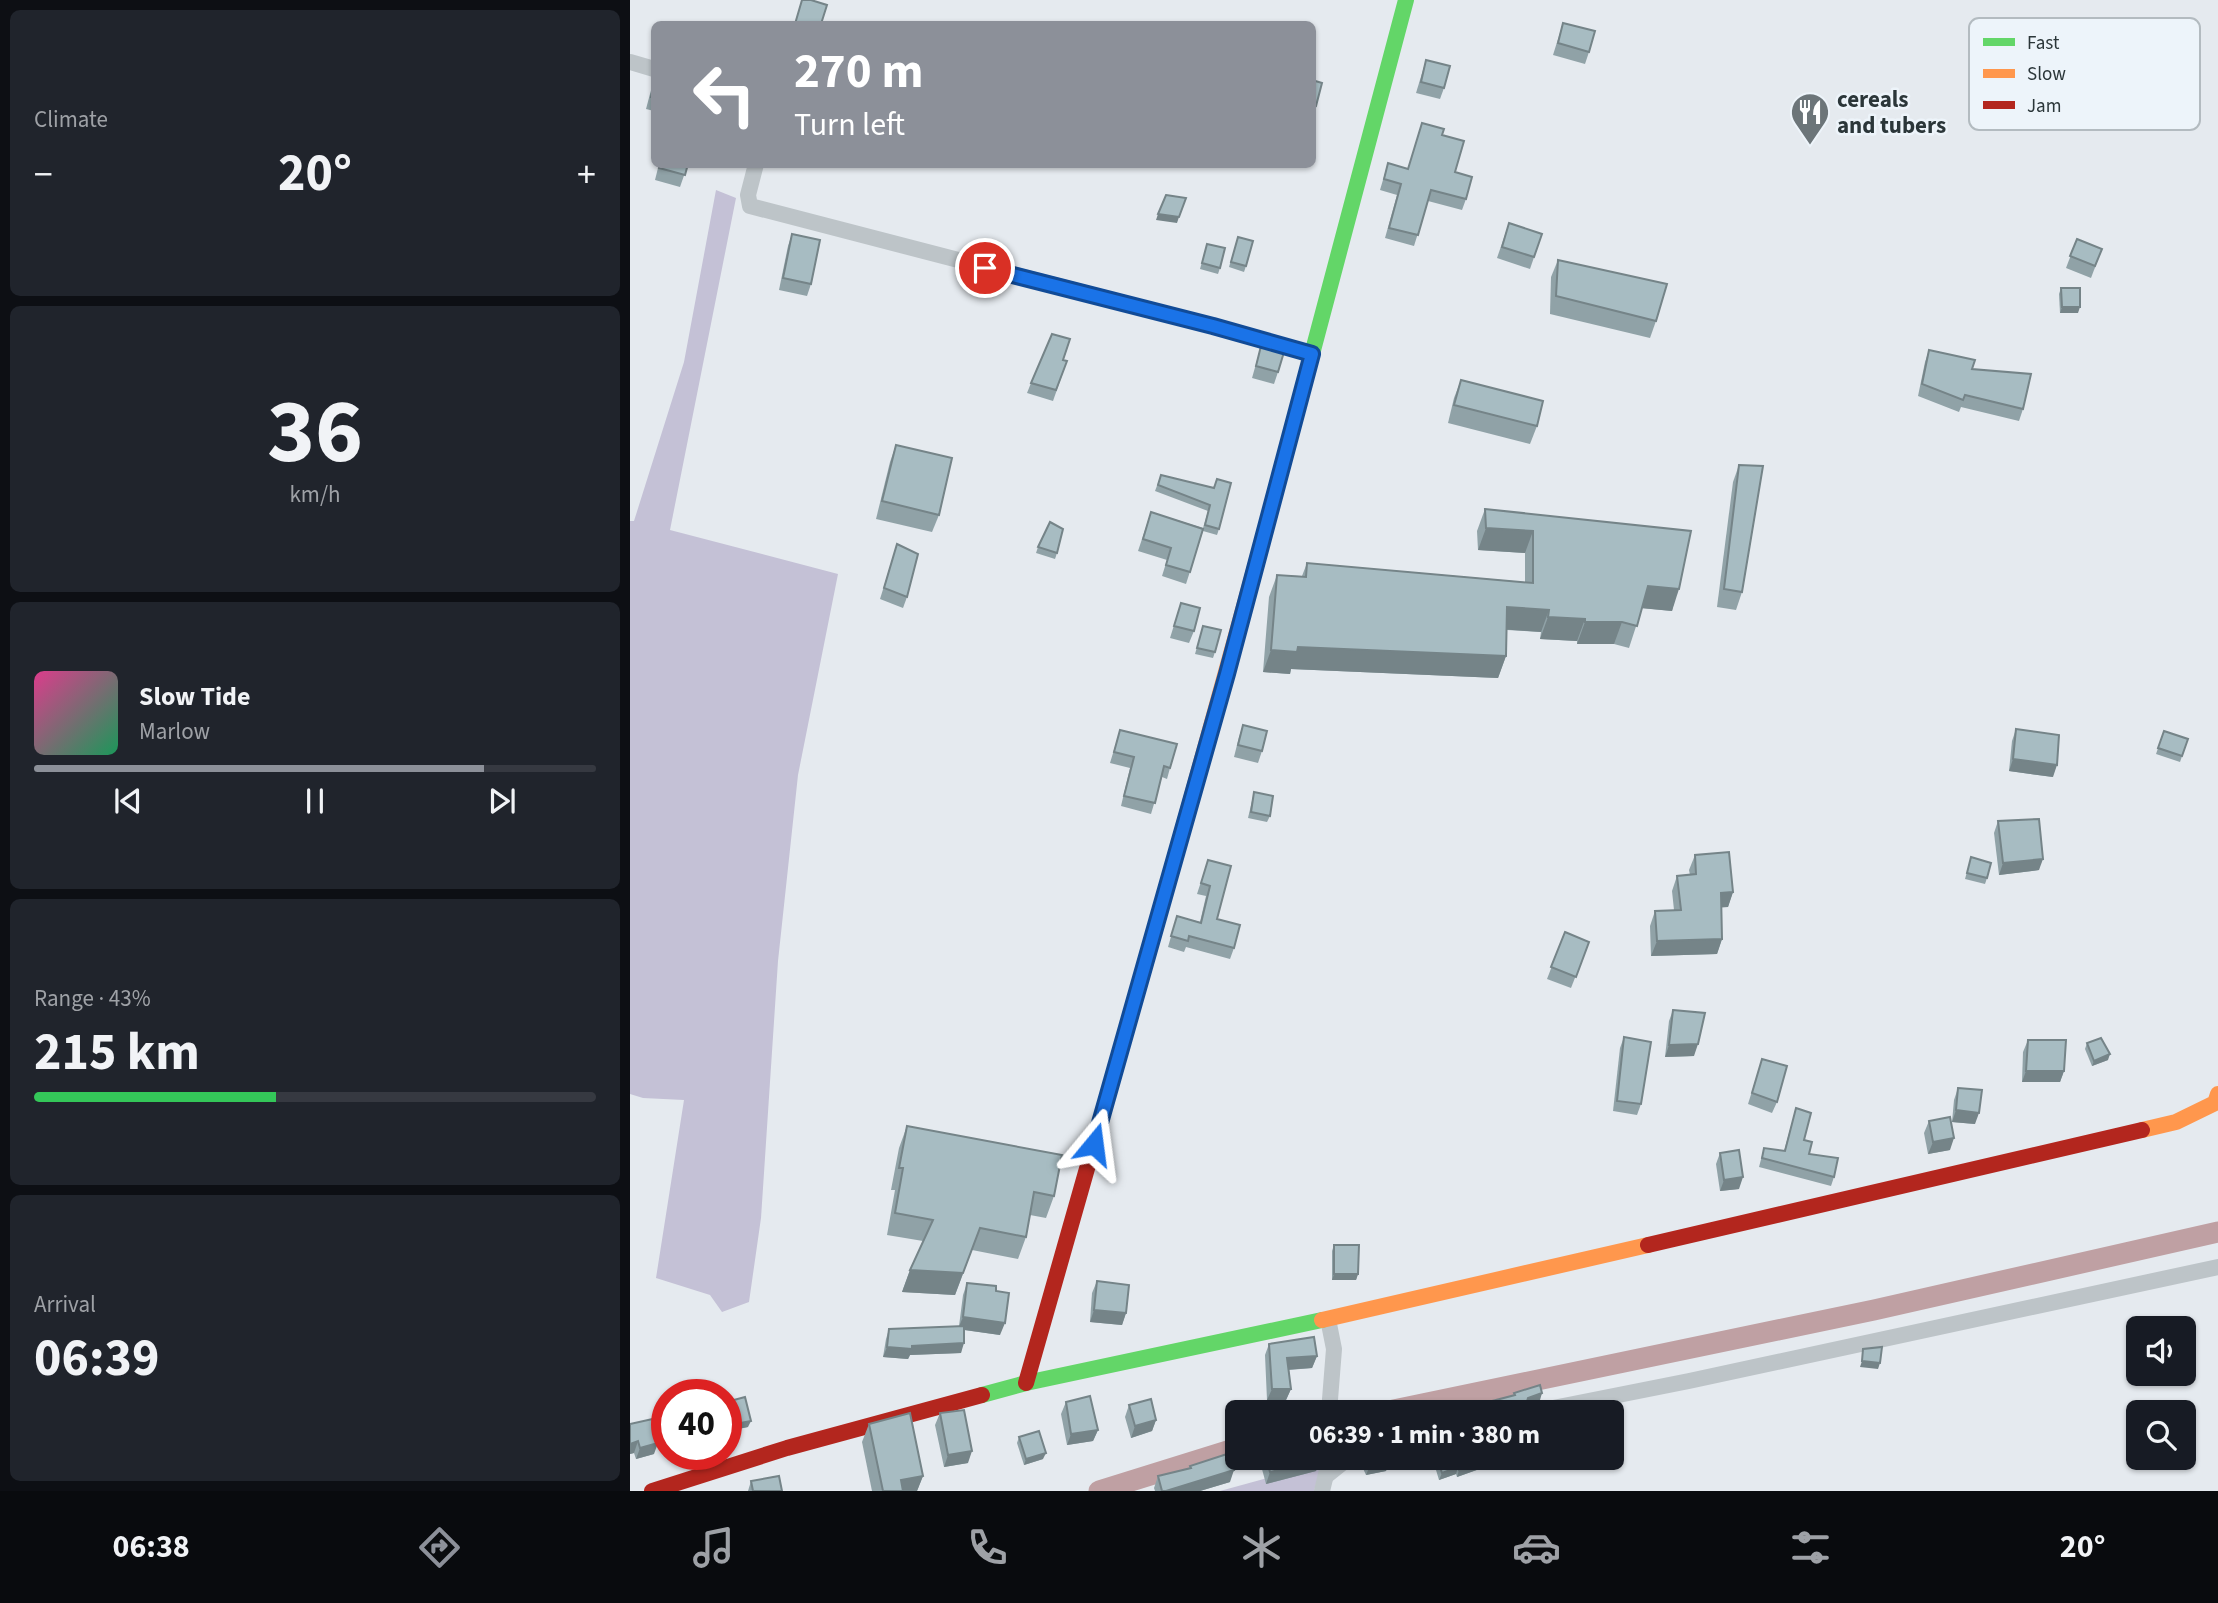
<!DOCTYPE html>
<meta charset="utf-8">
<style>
body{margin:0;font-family:"Source Sans 3",sans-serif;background:#20242c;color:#f1f3f6;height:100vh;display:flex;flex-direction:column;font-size:26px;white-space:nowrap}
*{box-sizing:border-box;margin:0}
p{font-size:23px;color:#9ea1a6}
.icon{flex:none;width:38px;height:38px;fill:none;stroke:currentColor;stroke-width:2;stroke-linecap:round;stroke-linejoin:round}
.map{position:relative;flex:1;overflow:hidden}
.side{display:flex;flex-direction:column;gap:10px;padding:10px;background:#0d0f14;width:630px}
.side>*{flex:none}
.top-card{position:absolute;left:21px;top:21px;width:665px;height:147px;border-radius:10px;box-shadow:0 2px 5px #0004;background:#8c9099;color:#fff;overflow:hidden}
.controls{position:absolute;left:1496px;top:1316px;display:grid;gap:14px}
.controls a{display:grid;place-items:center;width:70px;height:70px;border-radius:10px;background:#171b24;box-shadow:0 2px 5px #0004;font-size:35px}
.speed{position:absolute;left:21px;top:1379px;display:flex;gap:14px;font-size:35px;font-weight:700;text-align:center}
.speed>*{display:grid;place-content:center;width:91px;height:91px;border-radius:50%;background:#171b24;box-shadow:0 2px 5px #0004;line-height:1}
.speed .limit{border:10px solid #d22;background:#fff;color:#111}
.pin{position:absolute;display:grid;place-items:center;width:60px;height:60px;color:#fff;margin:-30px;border:4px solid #fff;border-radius:50%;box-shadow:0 2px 7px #0007}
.me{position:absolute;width:77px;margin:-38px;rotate:16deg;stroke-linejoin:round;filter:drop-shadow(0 0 5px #0008)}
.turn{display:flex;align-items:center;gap:24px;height:147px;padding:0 28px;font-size:32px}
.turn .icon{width:91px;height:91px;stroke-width:2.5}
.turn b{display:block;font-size:49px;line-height:60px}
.big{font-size:52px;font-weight:700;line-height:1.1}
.side .widget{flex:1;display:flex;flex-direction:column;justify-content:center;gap:10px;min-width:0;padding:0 24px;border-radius:10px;background:#20242c}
.side .dial{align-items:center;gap:0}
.dial b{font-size:91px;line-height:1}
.song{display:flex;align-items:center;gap:21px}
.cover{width:84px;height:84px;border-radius:10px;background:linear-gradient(135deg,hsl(330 70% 55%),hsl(150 70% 35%))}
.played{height:7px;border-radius:4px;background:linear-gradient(90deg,#8c9099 80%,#363941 80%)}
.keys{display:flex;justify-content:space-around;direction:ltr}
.heat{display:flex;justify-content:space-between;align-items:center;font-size:38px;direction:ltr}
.charge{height:10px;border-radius:5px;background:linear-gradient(90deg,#34c759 43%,#363941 0)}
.trip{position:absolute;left:595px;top:1400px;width:399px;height:70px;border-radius:10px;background:#171b24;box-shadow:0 2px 5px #0004;font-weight:700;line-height:70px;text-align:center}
.menu{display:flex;height:112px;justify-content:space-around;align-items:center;background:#090b0e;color:#9ea1a6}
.menu .icon{width:49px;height:49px}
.menu .selected{color:#8c9099}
.menu b{font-size:32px;color:#f1f3f6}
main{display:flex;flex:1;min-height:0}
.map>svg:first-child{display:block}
.green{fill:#c4c1d6}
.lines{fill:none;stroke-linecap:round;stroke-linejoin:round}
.canal{stroke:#bfa0a3;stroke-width:21}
.street{stroke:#bdc4c8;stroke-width:16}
.fast{stroke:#63d668;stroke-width:16}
.slow{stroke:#ff974d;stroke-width:16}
.jam{stroke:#b3261e;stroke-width:16}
.wall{fill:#90a2a7}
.shaded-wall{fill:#758488}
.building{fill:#a7bcc2;stroke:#758488;stroke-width:2}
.route-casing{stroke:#114b97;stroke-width:18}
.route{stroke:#1a73e8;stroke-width:12}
.labels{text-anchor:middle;stroke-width:5;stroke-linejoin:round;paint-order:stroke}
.poi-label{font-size:23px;font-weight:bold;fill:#2b3639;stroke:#edf4fa;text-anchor:start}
.key{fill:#edf4fa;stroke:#b3bbc0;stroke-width:2}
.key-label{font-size:19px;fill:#2b3639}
</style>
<main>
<section class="side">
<div class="widget"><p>Climate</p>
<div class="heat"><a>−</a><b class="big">20°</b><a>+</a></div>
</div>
<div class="widget dial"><b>36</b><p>km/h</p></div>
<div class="widget">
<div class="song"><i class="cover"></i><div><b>Slow Tide</b><p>Marlow</p></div></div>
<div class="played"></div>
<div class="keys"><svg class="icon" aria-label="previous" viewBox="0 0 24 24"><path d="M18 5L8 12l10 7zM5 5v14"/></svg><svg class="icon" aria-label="pause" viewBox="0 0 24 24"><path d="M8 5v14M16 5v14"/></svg><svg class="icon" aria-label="next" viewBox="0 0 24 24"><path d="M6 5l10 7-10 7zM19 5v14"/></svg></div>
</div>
<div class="widget"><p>Range · 43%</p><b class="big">215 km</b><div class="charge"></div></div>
<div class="widget"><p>Arrival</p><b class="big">06:39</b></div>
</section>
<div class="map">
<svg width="1588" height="1491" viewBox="0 0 1588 1491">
<rect width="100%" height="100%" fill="#e5eaef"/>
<g class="green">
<path d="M86,190L106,198L40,530L208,574L168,775L148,961L131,1218L119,1302L92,1312L80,1295L26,1278L54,1100L13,1098L0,1094V521H4L54,362Z"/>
<path d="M692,1463L684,1491H590Z"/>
</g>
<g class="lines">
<g class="canal">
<path d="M754,1412L1244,1310L1588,1232"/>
<path d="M469,1491L607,1448"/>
</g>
<g class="street">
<path d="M0,62L24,69"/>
<path d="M126,164L118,195L120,206L583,326L682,354"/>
<path d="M698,1319L704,1349L699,1412"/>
<path d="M903,1412L1059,1381L1588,1267"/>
<path d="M696,1476L716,1460L723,1458"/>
<path d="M692,1491L700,1458"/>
</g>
<g class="fast">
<path d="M639,516L776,0"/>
<path d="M352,1395L396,1383L692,1320"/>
</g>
<g class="slow">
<path d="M524,933L639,516"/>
<path d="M1512,1130L1546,1122L1585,1103L1588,1094"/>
<path d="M692,1320L1018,1245"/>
</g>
<g class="jam">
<path d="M1018,1245L1512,1130"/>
<path d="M396,1383L524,933"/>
<path d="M22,1491L157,1448L352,1395"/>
</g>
</g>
<g class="wall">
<path d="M933,23L959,52L955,64L923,55Z"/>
<path d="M796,60L814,88L810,99L786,93Z"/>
<path d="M24,79V111L16,109Z"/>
<path d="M792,123L812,135L836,199L832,210L798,201L784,246L755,238L767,195L750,190L758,163L778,169Z"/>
<path d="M29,164H58L50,187L25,180Z"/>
<path d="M879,223L912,234L900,269L867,258Z"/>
<path d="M162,234L181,284L177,296L149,290L158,246Z"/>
<path d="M608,237L616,266L614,272L599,267Z"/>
<path d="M1447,239L1472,249L1461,278L1436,268Z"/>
<path d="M577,244L590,268L588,274L570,269Z"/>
<path d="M928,260L1026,321L1020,338L920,314L921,277Z"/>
<path d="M1431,288L1448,313H1430L1429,294Z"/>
<path d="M631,346L648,372L644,384L622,378Z"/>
<path d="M1299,350L1342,369L1393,409L1389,421L1331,407L1329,412L1288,396L1295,362Z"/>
<path d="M433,360L437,361L423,401L397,393L401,383Z"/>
<path d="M831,380L907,426L900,444L818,423L824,398Z"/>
<path d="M266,445L309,515L302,532L246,519L260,462Z"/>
<path d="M1109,465L1112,592L1106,610L1087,607L1103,482Z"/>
<path d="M531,475L584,488L587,479L589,529L587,535L573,531L556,584L532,576L537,560L508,551L521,512L573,528L578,511L525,491Z"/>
<path d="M855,509L1061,531L1042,611L1012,608L999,648L984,644H947V641L910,639L911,632L877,630L876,656L868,678L661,669L660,674L633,672L639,597L647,575L672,576L677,563L895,582V553L848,550L847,531Z"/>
<path d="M267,544L277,597L273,608L250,599Z"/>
<path d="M408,547L427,553L425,559L406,553Z"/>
<path d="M551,603L564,631L559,643L540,638Z"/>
<path d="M573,626L585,652L583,658L565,654Z"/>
<path d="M613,725L632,751L628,763L604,757L609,737Z"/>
<path d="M1386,729L1423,777L1379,771L1382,741Z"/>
<path d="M490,730L540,768L537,779L532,777L521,814L491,806L500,768L480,763Z"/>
<path d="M1534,731L1558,739L1550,762L1526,754Z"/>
<path d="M624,792L640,816L637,822L618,818Z"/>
<path d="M1368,821L1409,870L1369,875L1364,833Z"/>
<path d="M1065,855L1103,892L1098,907H1091L1092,939L1087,954L1021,956L1020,926L1025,911L1044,910L1042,891L1047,876L1060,875L1059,870Z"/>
<path d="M1341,857L1357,878L1355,884L1335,879Z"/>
<path d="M578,860L587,919L604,948L600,959L556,947L554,952L538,947L547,916L570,922L576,896L567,894Z"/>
<path d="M935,932L959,942L941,988L917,979Z"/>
<path d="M1043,1010L1064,1056L1035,1057L1039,1021Z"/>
<path d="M994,1037L1011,1104L1007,1115L983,1111L990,1048Z"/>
<path d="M1398,1040L1434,1071L1430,1082H1392L1393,1052Z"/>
<path d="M1457,1043L1478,1060L1462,1066L1455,1049Z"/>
<path d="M1132,1059L1147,1102L1142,1113L1118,1104Z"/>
<path d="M1328,1088L1345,1124L1322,1122L1324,1100Z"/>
<path d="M1166,1108L1174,1140L1179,1154L1204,1177L1201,1186L1129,1167L1134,1148L1154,1151Z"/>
<path d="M1299,1121L1320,1150L1298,1154L1294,1133Z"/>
<path d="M277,1126L424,1196L416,1218L400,1215L396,1237L388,1259L342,1250L325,1295L272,1292L280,1270L293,1241L257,1235L265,1190H261L269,1148Z"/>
<path d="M1090,1153L1109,1189L1090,1191L1086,1164Z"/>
<path d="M704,1245L728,1274L726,1280H702V1251Z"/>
<path d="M467,1281L496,1313L492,1325L460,1322L462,1293Z"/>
<path d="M337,1283L366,1291L370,1335L334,1330L331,1353L280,1355L278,1359L253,1357L256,1339L259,1329L329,1326L333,1295Z"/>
<path d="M639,1344L687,1356L682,1368L659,1370L661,1389L656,1400H637L635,1355Z"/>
<path d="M100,1401L118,1427L103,1430L97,1406Z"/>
<path d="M436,1402L468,1430L463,1441L437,1445L431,1414Z"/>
<path d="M499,1405L526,1420L522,1431L501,1438L495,1417Z"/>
<path d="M310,1413L338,1463L314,1467L305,1425Z"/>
<path d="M0,1424L24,1454L6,1459L4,1453L0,1454Z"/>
<path d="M239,1424L293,1476L287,1491H242L232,1442Z"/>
<path d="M389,1437L413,1459L394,1465L387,1443Z"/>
<path d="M629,1458H690L686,1471L636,1484Z"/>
<path d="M732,1458H858L855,1467L827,1477L826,1474L809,1480L803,1460L757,1468L756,1471L736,1475L731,1464Z"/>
<path d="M599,1459L600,1482L570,1491H525L524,1488L528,1476L559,1469L560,1466Z"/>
<path d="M121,1481L152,1491H118Z"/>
</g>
<g class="shaded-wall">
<path d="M528,214L549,217L547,223L526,220Z"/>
<path d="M1432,307H1450L1448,313H1430Z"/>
<path d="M856,528L903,531L895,553L848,550Z"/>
<path d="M1018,586L1049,589L1042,611L1010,608Z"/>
<path d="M877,607L919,610L911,632L869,629Z"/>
<path d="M918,617L955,619L947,641L910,639Z"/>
<path d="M955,622H992L984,644H947Z"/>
<path d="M668,647L876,656L868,678L661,669L660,674L633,672L641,650Z"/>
<path d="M1383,759L1427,765L1423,777L1379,771Z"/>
<path d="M1413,859L1409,870L1369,875L1373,863Z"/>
<path d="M1103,892L1098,907L1085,908L1091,893Z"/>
<path d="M1092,939L1087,954L1021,956L1027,941Z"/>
<path d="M1068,1044L1064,1056L1035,1057L1039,1045Z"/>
<path d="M1480,1054L1478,1060L1462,1066L1464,1061Z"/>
<path d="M1396,1071H1434L1430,1082H1392Z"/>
<path d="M1326,1110L1349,1113L1345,1124L1322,1122Z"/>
<path d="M1324,1138L1320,1150L1298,1154L1303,1142Z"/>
<path d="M1113,1177L1109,1189L1090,1191L1094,1180Z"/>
<path d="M350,1228L325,1295L272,1292L280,1270Z"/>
<path d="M704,1274H728L726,1280H702Z"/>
<path d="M464,1310L496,1313L492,1325L460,1322Z"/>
<path d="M333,1317L375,1323L370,1335L328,1329Z"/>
<path d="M334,1343L331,1353L280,1355L278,1359L253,1357L257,1347Z"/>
<path d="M687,1356L682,1368L653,1370L657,1358Z"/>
<path d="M1232,1361L1250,1363L1248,1369L1230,1367Z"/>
<path d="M642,1389H661L656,1400H637Z"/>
<path d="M912,1393L910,1400L896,1405L898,1398Z"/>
<path d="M526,1420L522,1431L501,1438L505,1426Z"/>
<path d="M121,1421L118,1427L103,1430L105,1424Z"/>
<path d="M468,1430L463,1441L437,1445L441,1434Z"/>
<path d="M8,1441L4,1453L0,1454V1444Z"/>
<path d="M28,1443L24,1454L6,1459L10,1448Z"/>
<path d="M342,1451L338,1463L314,1467L318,1455Z"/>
<path d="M416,1453L413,1459L394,1465L396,1459Z"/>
<path d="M781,1458H804L803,1460L757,1468L756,1471L736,1475L739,1468L758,1462Z"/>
<path d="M690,1460L686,1471L636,1484L640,1472Z"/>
<path d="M858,1460L855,1467L827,1477L829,1470Z"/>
<path d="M828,1467L826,1474L809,1480L812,1473Z"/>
<path d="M604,1470L600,1482L570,1491H536Z"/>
<path d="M293,1476L287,1491H267L271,1480Z"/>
</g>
<g class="building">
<path d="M172,0H181L197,5L191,24H165Z"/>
<path d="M933,23L965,31L959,52L928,43Z"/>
<path d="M796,60L820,66L814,88L791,82Z"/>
<path d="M682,80L692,83L686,106L682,105Z"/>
<path d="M24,83V98L21,97Z"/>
<path d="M792,123L814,129L812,135L834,141L825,172L842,177L836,199L801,190L788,235L759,228L771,184L754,179L758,163L778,169Z"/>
<path d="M30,164H58L55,175L29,168Z"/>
<path d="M536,195L556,198L549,217L528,214Z"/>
<path d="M879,223L912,234L904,257L872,247Z"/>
<path d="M162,234L190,240L181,284L153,278Z"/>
<path d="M608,237L623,241L616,266L601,262Z"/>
<path d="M1447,239L1472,249L1465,266L1440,256Z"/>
<path d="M577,244L595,248L590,268L572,263Z"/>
<path d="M928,260L1037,284L1026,321L926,296Z"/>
<path d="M1431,288H1450V307H1432Z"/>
<path d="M422,334L440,339L433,360L437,361L426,390L401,383Z"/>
<path d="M631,346L654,352L648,372L626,366Z"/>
<path d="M1299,350L1345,360L1342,369L1401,374L1393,409L1335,395L1333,400L1292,384Z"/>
<path d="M831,380L913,401L907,426L824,405Z"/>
<path d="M266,445L322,458L309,515L252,501Z"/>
<path d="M1109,465L1133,466L1112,592L1094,589Z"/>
<path d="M531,475L584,488L587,479L601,483L589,529L575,525L580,505L528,485Z"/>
<path d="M855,509L1061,531L1049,589L1018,586L1007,626L992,622H955V619L918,617L919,610L877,607L876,656L668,647L667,652L641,650L647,575L676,577L677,563L903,583V531L856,528Z"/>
<path d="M521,512L573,529L560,572L536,565L541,548L513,539Z"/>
<path d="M420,522L433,529L427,553L408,547Z"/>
<path d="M267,544L288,554L277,597L254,588Z"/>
<path d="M551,603L570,608L564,631L544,626Z"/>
<path d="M573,626L591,630L585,652L567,648Z"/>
<path d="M613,725L637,731L632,751L608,745Z"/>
<path d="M1386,729L1429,735L1427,765L1383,759Z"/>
<path d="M490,730L547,744L540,768L534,766L525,803L494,796L504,757L484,752Z"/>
<path d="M1534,731L1558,739L1552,756L1528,748Z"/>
<path d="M624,792L643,796L640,816L621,812Z"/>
<path d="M1409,819L1413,859L1373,863L1368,821Z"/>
<path d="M1099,852L1103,892L1091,893L1092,939L1027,941L1025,911L1051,910L1047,876L1066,874L1065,855Z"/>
<path d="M1341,857L1361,863L1357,878L1337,873Z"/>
<path d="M578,860L601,866L587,919L610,925L604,948L559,936L558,941L541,936L547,916L571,923L580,886L571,883Z"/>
<path d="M935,932L959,942L946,977L921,967Z"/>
<path d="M1043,1010L1075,1013L1068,1044L1039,1045Z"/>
<path d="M994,1037L1021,1042L1011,1104L987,1101Z"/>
<path d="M1471,1038L1480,1054L1464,1061L1457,1043Z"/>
<path d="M1398,1040H1436L1434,1071H1396Z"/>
<path d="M1132,1059L1157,1066L1147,1102L1122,1093Z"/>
<path d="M1328,1088L1352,1090L1349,1113L1326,1110Z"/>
<path d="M1166,1108L1181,1113L1174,1140L1182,1142L1179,1154L1208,1158L1204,1177L1132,1158L1134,1148L1155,1151Z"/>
<path d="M1320,1117L1324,1138L1303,1142L1299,1121Z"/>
<path d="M277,1126L432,1155L424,1196L404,1192L396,1237L350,1228L333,1273L280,1270L303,1220L265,1213L273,1168H269Z"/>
<path d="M1109,1150L1113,1177L1094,1180L1090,1153Z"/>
<path d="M704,1245H729L728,1274H704Z"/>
<path d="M467,1281L499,1285L496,1313L464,1310Z"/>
<path d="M337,1283L366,1286V1291L379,1293L375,1323L333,1317Z"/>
<path d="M334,1326V1343L282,1346V1349L257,1347L259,1329Z"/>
<path d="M684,1337L687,1356L657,1358L661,1389H642L639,1344Z"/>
<path d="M1252,1347L1250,1363L1232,1361L1233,1349Z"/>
<path d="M910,1385L912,1393L898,1398L895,1408L900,1412H820L885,1395L884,1393Z"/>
<path d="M460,1396L468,1430L441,1434L436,1402Z"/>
<path d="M115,1397L121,1421L105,1424L100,1401Z"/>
<path d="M521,1399L526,1420L505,1426L499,1405Z"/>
<path d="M334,1410L342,1451L318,1455L310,1413Z"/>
<path d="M280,1413L293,1476L271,1480L273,1491H253L239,1424Z"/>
<path d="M27,1418L28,1443L10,1448L8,1441L0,1444V1424Z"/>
<path d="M409,1431L416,1453L396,1459L389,1437Z"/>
<path d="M597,1454L599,1459H601L604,1470L536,1491H532L528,1476L561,1468L560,1466Z"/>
<path d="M636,1458H690V1460L640,1472Z"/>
<path d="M734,1458H781L758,1462L759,1464L739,1468Z"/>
<path d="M807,1458H858V1460L829,1470L828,1467L812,1473Z"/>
<path d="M149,1476L152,1491H123L121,1481Z"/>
</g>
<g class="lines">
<g class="route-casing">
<path id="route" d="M355,268L583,326L682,354L597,674L464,1144"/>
</g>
<use href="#route" class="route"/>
</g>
<defs>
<g id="restaurant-pin" transform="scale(2.0125)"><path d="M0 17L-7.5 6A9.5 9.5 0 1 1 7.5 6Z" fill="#6c7579" stroke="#edf4fa"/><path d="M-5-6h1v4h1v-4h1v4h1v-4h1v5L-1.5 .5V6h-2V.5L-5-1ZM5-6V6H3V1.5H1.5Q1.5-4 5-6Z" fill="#fff"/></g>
</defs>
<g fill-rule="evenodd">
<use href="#restaurant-pin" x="1180" y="112"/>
</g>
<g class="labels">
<g class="poi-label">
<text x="1207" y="107">cereals<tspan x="1207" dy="26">and tubers</tspan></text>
</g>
</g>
<rect x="1339" y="18" width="231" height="112" rx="10" class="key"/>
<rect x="1353" y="38" width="32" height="8" fill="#63d668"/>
<rect x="1353" y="69" width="32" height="9" fill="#ff974d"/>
<rect x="1353" y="101" width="32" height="8" fill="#b3261e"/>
<g class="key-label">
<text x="1397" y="49">Fast</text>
<text x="1397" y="80">Slow</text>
<text x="1397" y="112">Jam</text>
</g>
</svg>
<div class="controls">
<a><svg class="icon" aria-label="sound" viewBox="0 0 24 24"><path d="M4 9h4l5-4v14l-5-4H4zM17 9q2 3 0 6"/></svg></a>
<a><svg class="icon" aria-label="search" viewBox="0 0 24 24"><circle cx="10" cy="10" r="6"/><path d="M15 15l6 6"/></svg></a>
</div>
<div class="speed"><div class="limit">40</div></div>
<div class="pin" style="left:355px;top:268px;background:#d93025"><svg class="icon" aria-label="arrive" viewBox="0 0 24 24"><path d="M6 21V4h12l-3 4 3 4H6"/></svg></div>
<svg class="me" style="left:464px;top:1144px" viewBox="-20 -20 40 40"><path d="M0-17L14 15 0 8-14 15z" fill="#1a73e8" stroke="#fff" stroke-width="4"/></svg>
<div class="trip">06:39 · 1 min · 380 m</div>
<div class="top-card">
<div class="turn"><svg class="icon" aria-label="left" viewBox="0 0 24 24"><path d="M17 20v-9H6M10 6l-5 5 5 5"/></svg><div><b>270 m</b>Turn left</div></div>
</div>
</div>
</main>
<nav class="menu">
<b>06:38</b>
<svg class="icon selected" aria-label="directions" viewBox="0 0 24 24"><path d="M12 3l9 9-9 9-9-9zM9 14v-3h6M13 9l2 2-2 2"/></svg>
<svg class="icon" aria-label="music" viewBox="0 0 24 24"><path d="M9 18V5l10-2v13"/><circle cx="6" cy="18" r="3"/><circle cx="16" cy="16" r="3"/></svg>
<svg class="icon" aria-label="phone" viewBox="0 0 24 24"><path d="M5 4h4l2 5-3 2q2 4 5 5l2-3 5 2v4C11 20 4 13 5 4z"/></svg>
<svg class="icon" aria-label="climate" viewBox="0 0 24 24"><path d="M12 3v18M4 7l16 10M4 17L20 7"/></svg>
<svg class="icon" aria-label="car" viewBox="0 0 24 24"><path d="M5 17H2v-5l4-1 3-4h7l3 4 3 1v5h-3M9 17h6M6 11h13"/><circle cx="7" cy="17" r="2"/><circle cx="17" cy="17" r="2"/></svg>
<svg class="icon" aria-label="filters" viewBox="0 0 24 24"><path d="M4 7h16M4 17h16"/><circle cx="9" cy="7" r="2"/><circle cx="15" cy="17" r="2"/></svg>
<b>20°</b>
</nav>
